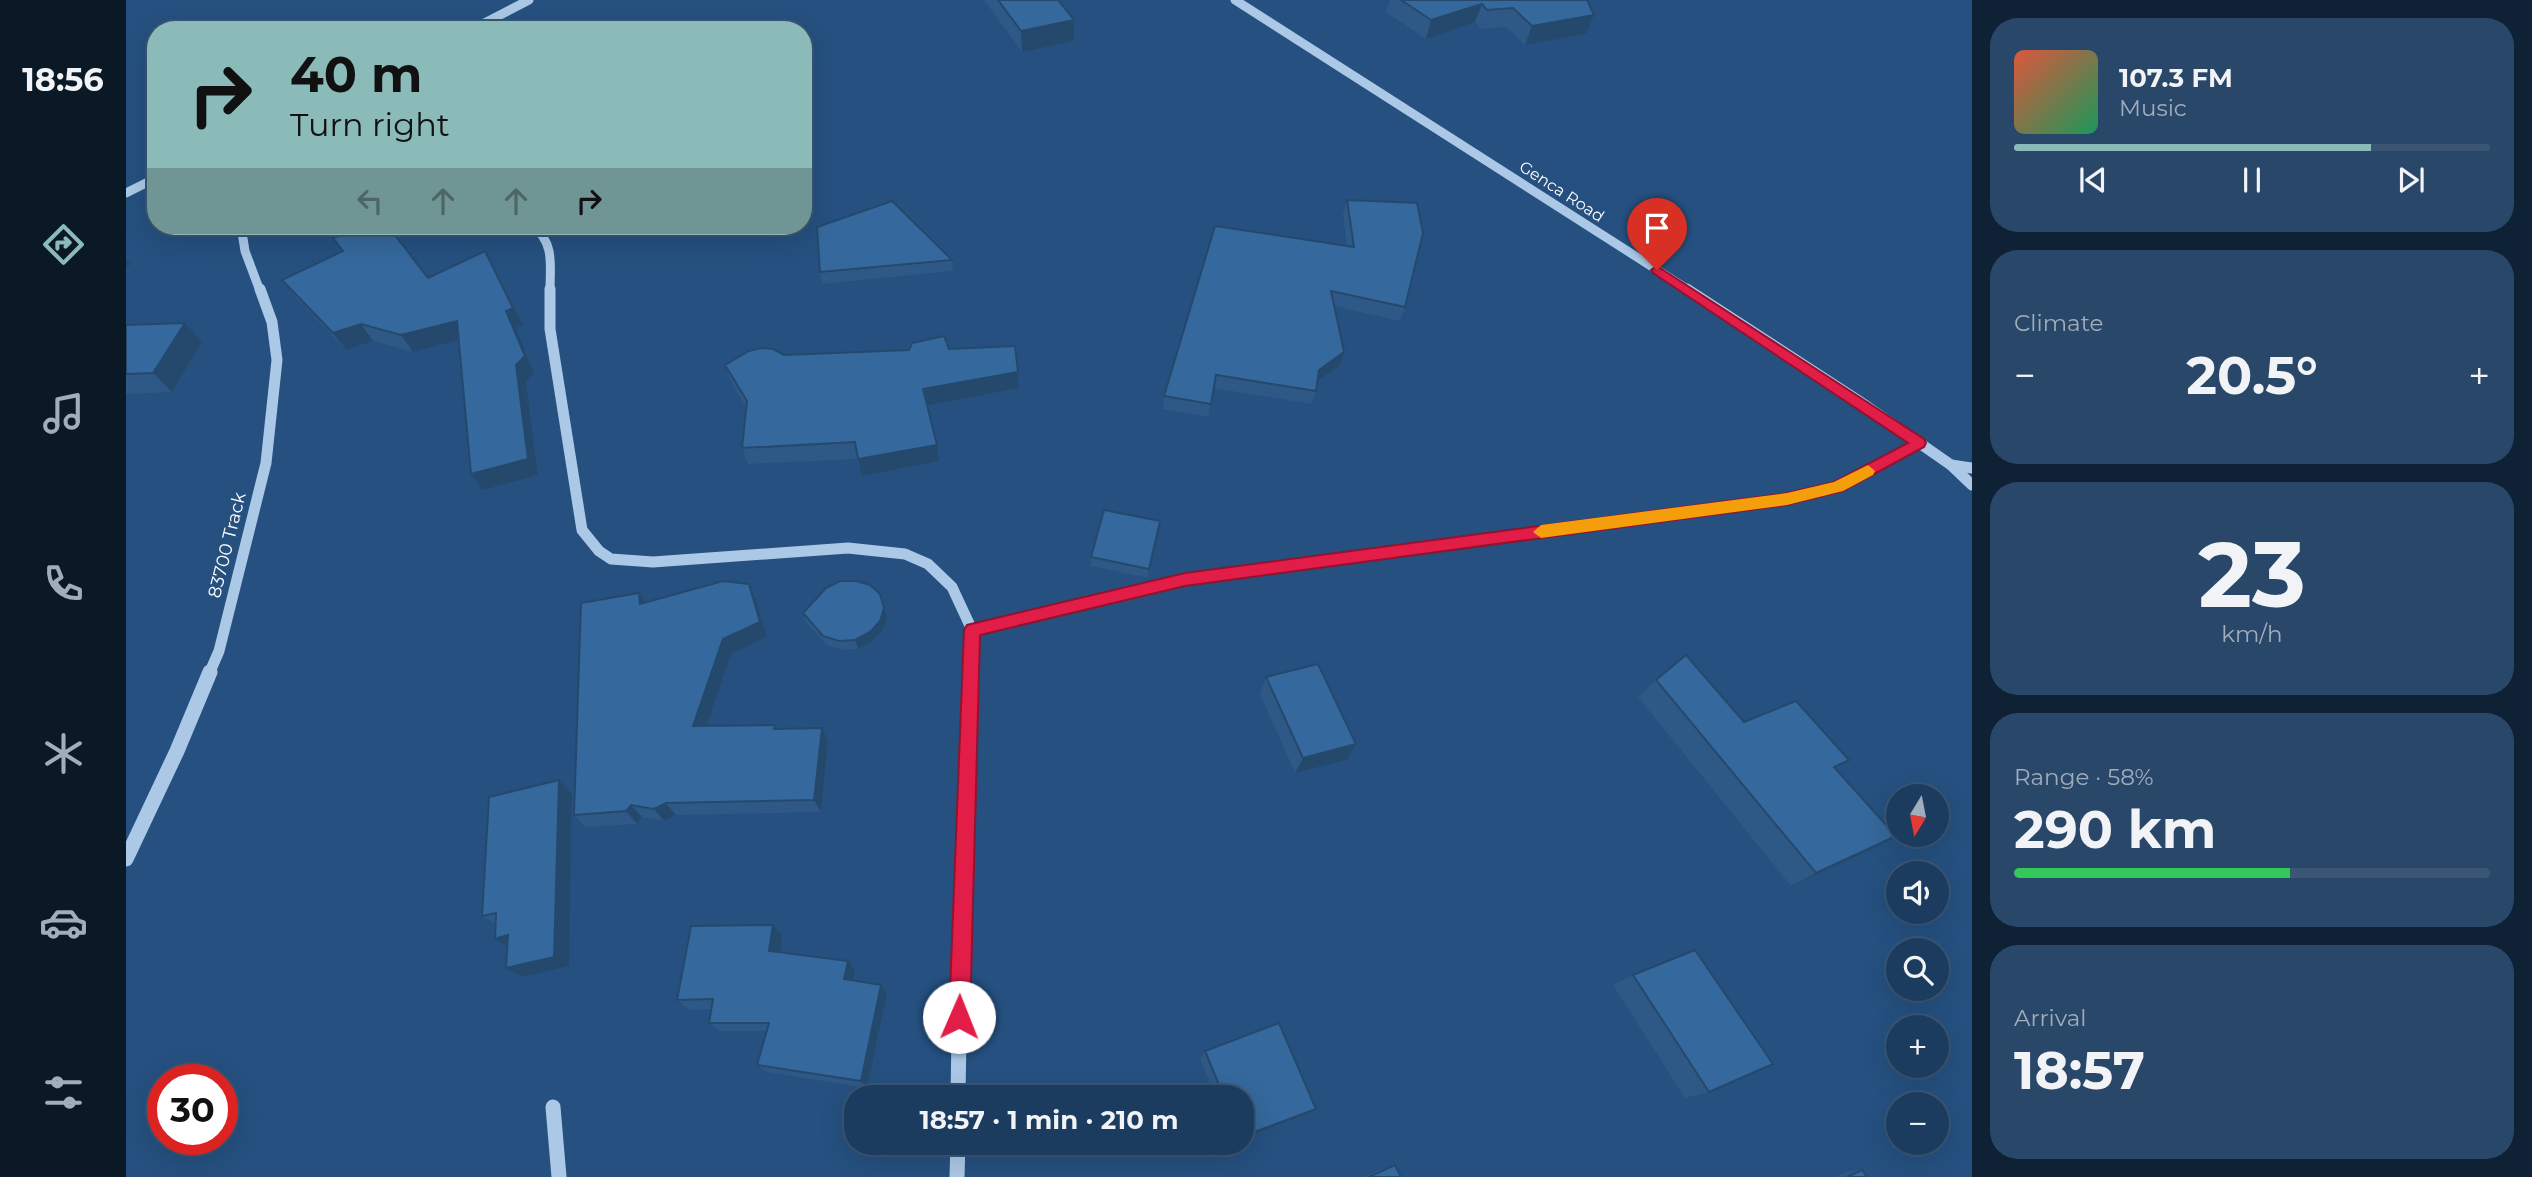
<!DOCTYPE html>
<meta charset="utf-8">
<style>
body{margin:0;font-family:Montserrat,sans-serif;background:#294768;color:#f1f3f6;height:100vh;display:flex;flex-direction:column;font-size:26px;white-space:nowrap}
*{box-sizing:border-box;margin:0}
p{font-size:23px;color:#a0adbd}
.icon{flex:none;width:38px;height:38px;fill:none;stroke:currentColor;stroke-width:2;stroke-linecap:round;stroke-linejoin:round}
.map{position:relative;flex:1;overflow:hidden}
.drawer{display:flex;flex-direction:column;gap:18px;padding:18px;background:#0f2134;width:560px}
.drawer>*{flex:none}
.hud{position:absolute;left:21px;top:21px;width:665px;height:214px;border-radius:28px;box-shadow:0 7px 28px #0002,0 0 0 2px #3a5674;background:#8bbbb9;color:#111;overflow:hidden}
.needle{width:46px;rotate:190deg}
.controls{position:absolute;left:1760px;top:784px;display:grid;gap:14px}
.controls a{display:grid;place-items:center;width:63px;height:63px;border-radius:50%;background:#1c3c5f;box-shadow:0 7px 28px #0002,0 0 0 2px #3a5674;font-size:35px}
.speed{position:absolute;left:21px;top:1064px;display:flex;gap:14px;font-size:35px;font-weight:700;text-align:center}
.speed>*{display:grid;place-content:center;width:91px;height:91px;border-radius:50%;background:#1c3c5f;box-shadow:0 7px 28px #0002,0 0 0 2px #3a5674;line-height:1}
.speed .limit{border:10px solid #d22;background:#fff;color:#111}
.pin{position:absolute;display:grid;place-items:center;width:60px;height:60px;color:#fff;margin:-72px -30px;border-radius:50% 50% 50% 0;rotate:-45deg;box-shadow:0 0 7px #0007}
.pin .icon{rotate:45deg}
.me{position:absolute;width:77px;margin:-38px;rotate:1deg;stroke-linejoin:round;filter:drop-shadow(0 0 5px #0008)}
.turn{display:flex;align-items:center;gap:24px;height:147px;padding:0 28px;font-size:32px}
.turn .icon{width:91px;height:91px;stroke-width:2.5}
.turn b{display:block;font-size:49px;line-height:60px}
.lanes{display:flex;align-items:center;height:66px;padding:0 28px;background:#0003;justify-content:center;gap:35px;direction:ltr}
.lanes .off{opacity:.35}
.big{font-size:52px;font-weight:700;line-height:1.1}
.drawer .card{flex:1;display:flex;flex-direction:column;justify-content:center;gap:10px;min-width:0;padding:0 24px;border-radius:28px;background:#294768}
.drawer .dial{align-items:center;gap:0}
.dial b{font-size:91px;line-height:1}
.song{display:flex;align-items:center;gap:21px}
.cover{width:84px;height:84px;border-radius:10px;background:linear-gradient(135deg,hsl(10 70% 55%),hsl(150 70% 35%))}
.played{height:7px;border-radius:4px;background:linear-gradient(90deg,#8bbbb9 75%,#3a5674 75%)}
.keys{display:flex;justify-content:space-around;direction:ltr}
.heat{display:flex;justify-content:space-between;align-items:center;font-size:38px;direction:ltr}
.charge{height:10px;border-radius:5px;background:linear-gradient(90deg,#34c759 58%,#3a5674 0)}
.trip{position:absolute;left:718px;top:1085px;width:410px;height:70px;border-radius:28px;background:#1c3c5f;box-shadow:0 7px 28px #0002,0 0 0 2px #3a5674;font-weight:700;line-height:70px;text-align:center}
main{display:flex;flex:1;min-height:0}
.tabs{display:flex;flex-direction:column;width:126px;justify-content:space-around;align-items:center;background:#0b1826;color:#a0adbd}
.tabs .icon{width:49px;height:49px}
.tabs .current{color:#8bbbb9}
.tabs b{font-size:32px;color:#f1f3f6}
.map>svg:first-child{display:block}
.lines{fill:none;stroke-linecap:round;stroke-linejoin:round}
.minor-far2{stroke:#abc8e6;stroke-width:9}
.minor-far1{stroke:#abc8e6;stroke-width:11}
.minor{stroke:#abc8e6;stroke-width:15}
.wall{fill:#2e5986}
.shaded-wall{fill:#25496d}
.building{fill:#35689c;stroke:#25496d;stroke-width:2}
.route{fill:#e11d48;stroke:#92132f;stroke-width:2}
.slow{fill:#f59e0b}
.labels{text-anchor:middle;stroke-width:7;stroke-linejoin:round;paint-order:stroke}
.far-street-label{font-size:16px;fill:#fff;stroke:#25507f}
.street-label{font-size:18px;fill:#fff;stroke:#25507f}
</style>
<main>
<nav class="tabs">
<b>18:56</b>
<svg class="icon current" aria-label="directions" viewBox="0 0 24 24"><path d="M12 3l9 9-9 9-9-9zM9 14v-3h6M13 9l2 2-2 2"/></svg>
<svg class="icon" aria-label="music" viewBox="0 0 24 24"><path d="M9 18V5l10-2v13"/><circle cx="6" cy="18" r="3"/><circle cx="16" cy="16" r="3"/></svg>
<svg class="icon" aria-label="phone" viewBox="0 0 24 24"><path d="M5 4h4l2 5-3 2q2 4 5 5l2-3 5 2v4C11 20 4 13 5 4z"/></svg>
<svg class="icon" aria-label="climate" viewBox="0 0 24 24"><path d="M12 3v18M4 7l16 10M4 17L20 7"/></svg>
<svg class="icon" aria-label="car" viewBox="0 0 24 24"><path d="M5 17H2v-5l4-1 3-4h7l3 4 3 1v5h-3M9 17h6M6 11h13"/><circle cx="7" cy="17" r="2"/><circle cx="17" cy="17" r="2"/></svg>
<svg class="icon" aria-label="filters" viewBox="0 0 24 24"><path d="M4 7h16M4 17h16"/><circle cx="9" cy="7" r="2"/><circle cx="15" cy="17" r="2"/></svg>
</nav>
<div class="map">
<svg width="1846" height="1177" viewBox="0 0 1846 1177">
<rect width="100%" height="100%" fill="#25507f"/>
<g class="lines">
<g class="minor-far2">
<path d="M1109,0L1564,291"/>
<path d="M345,30L403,0"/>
<path d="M0,193L30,178"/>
<path d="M115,226L119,251L134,291"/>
<path d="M407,226C429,243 424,266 424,291"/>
</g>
<g class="minor-far1">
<path d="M424,289V329L456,530L473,551L485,559L527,562L722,548L779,554L802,564L826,587L846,630L844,674"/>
<path d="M1561,289L1733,401L1825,465L1846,485"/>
<path d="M1825,465L1846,468"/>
<path d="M846,630L1059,579L1661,499L1712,487L1793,443"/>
<path d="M83,674L93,651L140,463L151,360L146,322L134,289"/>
</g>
<g class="minor">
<path d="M0,859L51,751L84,672"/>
<path d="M832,1097L835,910L844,672"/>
<path d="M427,1107L433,1177"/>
<path d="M831,1177L832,1143"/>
</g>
</g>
<g class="wall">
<path d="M858,0H932L948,41L896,52Z"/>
<path d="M1264,0H1461L1460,34L1399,45L1380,27L1355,29L1349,22L1300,39L1260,12Z"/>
<path d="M1221,200L1279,307L1274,321L1208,306L1218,352L1214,365L1191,382L1190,391L1186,404L1087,388L1082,417L1037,409L1038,396L1221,246L1217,214Z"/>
<path d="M826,260L827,271L696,284L694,272Z"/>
<path d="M369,269L397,325L390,328L408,373L400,382L412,475L357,490L333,340L287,352L247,341L220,350L169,297L156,280L302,278Z"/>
<path d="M0,325L76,342L46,392L0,394Z"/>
<path d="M823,349L892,372L893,388L801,406L813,461L736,476L732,459L622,464L616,448L620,407L605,382L599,365L658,355Z"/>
<path d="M1033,531L1022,578L965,566V557Z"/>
<path d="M623,584L630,600L641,637L605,654L581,726L649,725L651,729L696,728L702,741L695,812L550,815L538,821L516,817L511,824L460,827L448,815L513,593L519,603Z"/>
<path d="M758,608L761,617L757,630L746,641L732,649L716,650L701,645L680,622L677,613Z"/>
<path d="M1140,677L1221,760L1169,773L1134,694Z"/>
<path d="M1530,680L1618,722L1710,769L1770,836L1744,850L1665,886L1512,697Z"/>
<path d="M433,780L446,794L443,966L397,977L380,968L381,946L370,924L356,916Z"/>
<path d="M647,925L656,936L654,952L729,971L727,980L755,985L761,994L741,1088L641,1072L631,1065L640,1031H594L583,1023L585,1009L564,1010L551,1000Z"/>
<path d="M1507,975L1583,1092L1559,1098L1487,985Z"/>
<path d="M1079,1051L1180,1114L1115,1097H1089L1074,1059Z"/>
<path d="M1269,1165L1275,1177H1237L1251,1171Z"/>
<path d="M1736,1170L1741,1177H1709L1720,1172Z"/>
</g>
<g class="shaded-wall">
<path d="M1356,4L1349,22L1300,39L1305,20Z"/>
<path d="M1468,15L1460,34L1399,45L1406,26Z"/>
<path d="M948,20V41L896,52L895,31Z"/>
<path d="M445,226H454L447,230Z"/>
<path d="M359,251L397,325L390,328L408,373L400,382L412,475L357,490L345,474Z"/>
<path d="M0,259L5,264L0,267Z"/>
<path d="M331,321L341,338L287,352L275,335Z"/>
<path d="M59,323L76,342L46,392L27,373Z"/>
<path d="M235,324L247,341L220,350L207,333Z"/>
<path d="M1218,352L1214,365L1189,383L1193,370Z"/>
<path d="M892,372L893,388L800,406L797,389Z"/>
<path d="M811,445L813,461L736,476L732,459Z"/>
<path d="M1034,521L1033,531L1022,578L1023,569Z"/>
<path d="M623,584L630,600L641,637L605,654L576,740L567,726L597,639Z"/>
<path d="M513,593L523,609L514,604Z"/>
<path d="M758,608L761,617L757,630L746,641L732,649L729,640Z"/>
<path d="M696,728L702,741L695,812L688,800Z"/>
<path d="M1230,744L1221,760L1169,773L1177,758Z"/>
<path d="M433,780L446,794L443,966L397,977L380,968Z"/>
<path d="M540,803L550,815L538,821L528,809Z"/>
<path d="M505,805L516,817L511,824L500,811Z"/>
<path d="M1770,836L1744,850L1665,886L1690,873Z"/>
<path d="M647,925L656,936L653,961L643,951Z"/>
<path d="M382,935L386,949L369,939Z"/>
<path d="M722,961L729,971L725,989L718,979Z"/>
<path d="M755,985L761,994L741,1088L735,1081Z"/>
<path d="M1190,1109L1180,1114L1115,1139V1137Z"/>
</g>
<g class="building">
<path d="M872,0H932L948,20L895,31Z"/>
<path d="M1275,0H1461L1468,15L1406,26L1387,8L1361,10L1356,4L1305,20Z"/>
<path d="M1221,200L1291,203L1297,233L1279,307L1205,291L1218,352L1193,370L1190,391L1090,375L1085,404L1038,396L1089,226L1228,247Z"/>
<path d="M766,201L826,260L694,272L691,227Z"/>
<path d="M239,226H251L253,228L262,226L302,278L359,251L387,308L380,311L399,356L390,365L402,459L345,474L331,321L275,335L235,324L207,333L156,280L217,251L207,238Z"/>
<path d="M59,323L27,373L0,374V325Z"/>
<path d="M818,336L823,349L889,346L892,372L797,389L811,445L732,459L729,442L616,448L621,401L599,365L623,351L635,348L647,349L658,355L783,350L786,343Z"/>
<path d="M978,510L1034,521L1023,569L965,557Z"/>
<path d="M597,581L623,584L634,622L597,639L567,726L649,725L648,729L696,728L688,800L540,803L528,809L505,805L500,811L448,815L455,603L513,593L514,604Z"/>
<path d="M714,581H730L744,585L754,594L758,608L754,621L744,632L729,640L713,641L697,636L677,613L700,588Z"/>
<path d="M1560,655L1618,722L1670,701L1723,760L1708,767L1770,836L1690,873L1530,680Z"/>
<path d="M1192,664L1230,744L1177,758L1140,677Z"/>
<path d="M433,780L428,957L380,968L382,935L369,939L370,913L356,916L363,797Z"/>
<path d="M647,925L643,951L722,961L718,979L755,985L735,1081L631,1065L643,1023H583L587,999L551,1000L565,926Z"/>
<path d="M1569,950L1647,1064L1583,1092L1507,975Z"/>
<path d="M1153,1023L1190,1109L1115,1137V1097H1098L1079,1051Z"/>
<path d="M1269,1165L1275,1177H1243Z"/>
<path d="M1736,1170L1741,1177H1721Z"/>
</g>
<path class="route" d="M1531,266L1798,439L1800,443L1798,447L1717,491L1661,505L1059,586L854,635L844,1017L841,1025L833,1028L826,1025L823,1017L838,630L841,625L1059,573L1661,493L1708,482L1782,443L1527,273L1525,270Z"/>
<path class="slow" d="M1742,465L1749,471L1747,475L1717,491L1661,505L1415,538L1407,532L1415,525L1661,493L1708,482Z"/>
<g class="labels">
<g class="far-street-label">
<text transform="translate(1436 191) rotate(33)" y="6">Genca Road</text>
</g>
<g class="street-label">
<text transform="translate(101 545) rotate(-76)" y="6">83700 Track</text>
</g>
</g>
</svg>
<div class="controls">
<a><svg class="needle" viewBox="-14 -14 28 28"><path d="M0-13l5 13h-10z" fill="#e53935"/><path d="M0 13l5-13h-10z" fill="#a0adbd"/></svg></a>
<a><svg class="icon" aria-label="sound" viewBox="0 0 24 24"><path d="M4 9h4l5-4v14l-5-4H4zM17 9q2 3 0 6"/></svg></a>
<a><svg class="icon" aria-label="search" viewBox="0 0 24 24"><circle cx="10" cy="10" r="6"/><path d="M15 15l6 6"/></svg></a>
<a>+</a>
<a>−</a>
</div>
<div class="speed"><div class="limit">30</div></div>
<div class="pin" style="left:1531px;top:270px;background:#d93025"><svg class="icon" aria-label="arrive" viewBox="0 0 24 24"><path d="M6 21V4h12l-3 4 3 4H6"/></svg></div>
<svg class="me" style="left:833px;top:1017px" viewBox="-20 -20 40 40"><circle r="19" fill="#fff"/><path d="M0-13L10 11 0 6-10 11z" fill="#e11d48"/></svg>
<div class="trip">18:57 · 1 min · 210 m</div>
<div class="hud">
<div class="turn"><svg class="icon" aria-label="right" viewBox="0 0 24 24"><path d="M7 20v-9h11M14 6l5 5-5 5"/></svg><div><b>40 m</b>Turn right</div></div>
<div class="lanes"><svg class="icon off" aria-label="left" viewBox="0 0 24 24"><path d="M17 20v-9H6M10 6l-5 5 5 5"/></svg><svg class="icon off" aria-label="ahead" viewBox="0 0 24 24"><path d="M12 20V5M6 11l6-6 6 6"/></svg><svg class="icon off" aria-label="ahead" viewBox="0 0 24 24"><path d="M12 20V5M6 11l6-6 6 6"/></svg><svg class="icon" aria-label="right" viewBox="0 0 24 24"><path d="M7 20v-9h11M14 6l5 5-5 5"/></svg></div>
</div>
</div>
<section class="drawer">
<div class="card">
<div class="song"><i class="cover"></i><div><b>107.3 FM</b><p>Music</p></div></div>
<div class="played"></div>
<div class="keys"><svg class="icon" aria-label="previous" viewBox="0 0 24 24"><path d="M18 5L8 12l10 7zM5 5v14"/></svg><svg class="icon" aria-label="pause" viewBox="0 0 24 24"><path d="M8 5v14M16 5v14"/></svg><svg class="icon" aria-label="next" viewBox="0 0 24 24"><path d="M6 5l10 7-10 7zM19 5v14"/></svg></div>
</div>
<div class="card"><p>Climate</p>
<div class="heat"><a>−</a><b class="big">20.5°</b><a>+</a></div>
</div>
<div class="card dial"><b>23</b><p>km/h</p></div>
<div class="card"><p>Range · 58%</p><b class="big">290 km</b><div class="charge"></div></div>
<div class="card"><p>Arrival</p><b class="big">18:57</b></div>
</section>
</main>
